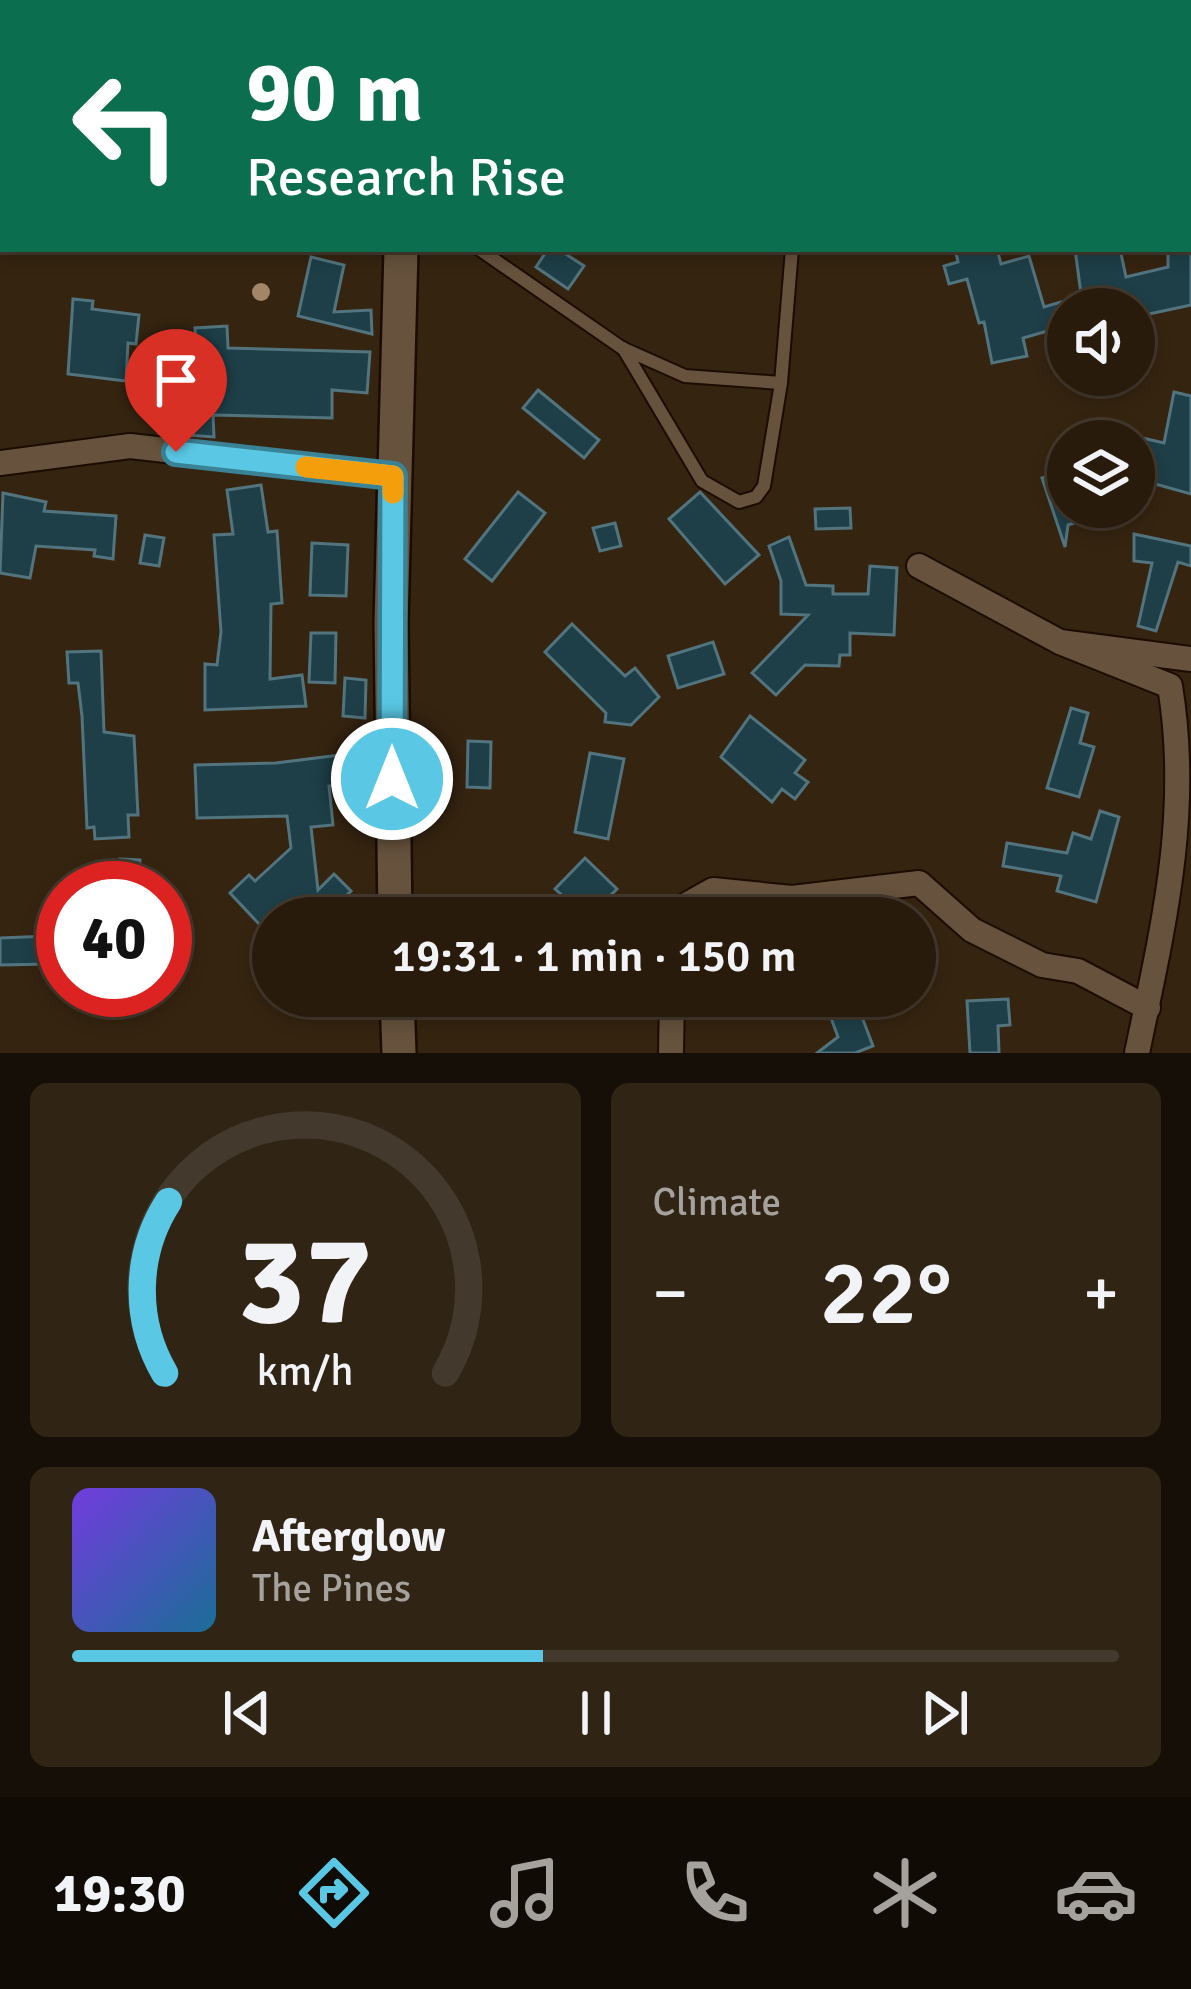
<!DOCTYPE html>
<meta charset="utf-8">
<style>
body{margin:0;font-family:Signika,sans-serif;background:#302415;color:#f1f3f6;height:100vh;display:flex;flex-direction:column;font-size:45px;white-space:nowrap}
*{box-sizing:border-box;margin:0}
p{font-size:39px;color:#a5a19d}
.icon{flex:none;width:66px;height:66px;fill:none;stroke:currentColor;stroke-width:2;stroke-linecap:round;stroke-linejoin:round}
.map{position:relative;height:1053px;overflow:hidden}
.drawer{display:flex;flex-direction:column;gap:30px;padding:30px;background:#160f07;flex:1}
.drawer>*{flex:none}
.hud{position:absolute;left:0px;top:0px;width:1191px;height:252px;box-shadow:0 6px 18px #0003,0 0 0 3px #44392d;background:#0b6e4f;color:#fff;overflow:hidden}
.fabs{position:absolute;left:1047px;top:288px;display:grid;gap:24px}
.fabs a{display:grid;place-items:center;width:108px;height:108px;border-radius:50%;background:#281b0c;box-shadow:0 6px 18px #0003,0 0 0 3px #44392d;font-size:60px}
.speed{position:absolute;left:36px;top:861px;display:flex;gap:24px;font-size:60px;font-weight:700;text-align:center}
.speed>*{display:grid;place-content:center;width:156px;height:156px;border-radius:50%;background:#281b0c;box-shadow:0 6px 18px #0003,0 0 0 3px #44392d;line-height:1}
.speed .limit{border:18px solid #d22;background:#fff;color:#111}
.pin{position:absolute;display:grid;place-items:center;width:102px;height:102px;color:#fff;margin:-123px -51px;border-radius:50% 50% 50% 0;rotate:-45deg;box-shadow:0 0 12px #0007}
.pin .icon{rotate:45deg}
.me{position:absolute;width:132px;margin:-66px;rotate:0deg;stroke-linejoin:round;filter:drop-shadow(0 0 9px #0008)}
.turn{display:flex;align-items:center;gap:42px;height:252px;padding:0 48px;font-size:54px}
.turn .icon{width:156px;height:156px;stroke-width:2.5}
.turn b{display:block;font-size:84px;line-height:102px}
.big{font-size:90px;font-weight:600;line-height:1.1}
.drawer .widget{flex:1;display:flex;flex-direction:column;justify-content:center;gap:18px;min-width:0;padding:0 42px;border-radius:18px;background:#302415}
.drawer .dial{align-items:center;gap:0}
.dial svg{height:312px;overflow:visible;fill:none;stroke:#44392d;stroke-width:7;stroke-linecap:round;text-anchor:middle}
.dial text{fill:#f1f3f6;stroke:none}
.song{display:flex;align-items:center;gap:36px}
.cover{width:144px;height:144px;border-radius:18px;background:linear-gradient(135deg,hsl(260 70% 55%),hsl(200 70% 35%))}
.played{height:12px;border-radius:6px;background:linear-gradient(90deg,#5ac8e5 45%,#44392d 45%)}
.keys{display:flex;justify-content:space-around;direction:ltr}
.heat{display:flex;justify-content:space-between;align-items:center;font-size:66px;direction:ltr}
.drawer .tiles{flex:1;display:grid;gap:30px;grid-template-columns:1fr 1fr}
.widget:last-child{grid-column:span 2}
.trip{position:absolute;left:252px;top:897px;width:684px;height:120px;border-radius:60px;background:#281b0c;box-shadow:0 6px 18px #0003,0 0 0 3px #44392d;font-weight:600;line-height:120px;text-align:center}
.tabs{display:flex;height:192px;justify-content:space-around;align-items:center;background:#100b05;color:#a5a19d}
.tabs .icon{width:84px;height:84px}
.tabs .active{color:#5ac8e5}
.tabs b{font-size:54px;color:#f1f3f6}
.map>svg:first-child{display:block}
.building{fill:#1e3f48;stroke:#52747e;stroke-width:3}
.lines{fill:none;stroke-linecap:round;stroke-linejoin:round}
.lane-casing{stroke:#1c0c00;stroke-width:16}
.street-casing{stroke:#1c0c00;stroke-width:28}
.secondary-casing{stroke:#1c0c00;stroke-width:38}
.lane{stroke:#66523d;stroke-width:12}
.street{stroke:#66523d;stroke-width:24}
.secondary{stroke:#66523d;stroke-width:33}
.tree{fill:#a28667}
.route-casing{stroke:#3a8295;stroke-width:30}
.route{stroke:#5ac8e5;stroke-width:21}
.slow{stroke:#f59e0b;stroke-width:21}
</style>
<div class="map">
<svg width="1191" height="1053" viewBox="0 0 1191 1053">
<rect width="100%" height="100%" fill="#352410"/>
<g class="building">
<path d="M548,249H558L584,266L568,289L536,267Z"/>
<path d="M955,249H997L1001,264L1029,256L1044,307L1068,300V325L1023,338L1027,356L992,363L984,322L979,323L967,279L949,284L944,266L958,262Z"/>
<path d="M1075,249H1120L1126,277L1168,267V249H1191V305L1140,316L1138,309H1083Z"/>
<path d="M311,257L344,265L334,312L371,310L372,334L298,316Z"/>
<path d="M73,299L93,301L92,309L139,315L136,344L128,343L126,381L68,374Z"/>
<path d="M227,326L228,348L370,352L367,393L332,390V418L213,415L214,437L159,433L156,383L197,381L195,328Z"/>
<path d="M538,390L599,440L584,458L523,408Z"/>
<path d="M1174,392L1191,396V494L1134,478V436L1164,443Z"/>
<path d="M1068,470V507L1111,511L1068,525L1065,547L1042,478Z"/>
<path d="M261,485L268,532L277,531L282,603L271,604L270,679L302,675L306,706L205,710V664L217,665L221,632L214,535L233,534L227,490Z"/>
<path d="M518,492L545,513L492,581L465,559Z"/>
<path d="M700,492L759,555L725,584L669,519Z"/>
<path d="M3,493L46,502L44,511L116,516L113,559L94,556L95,550L36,546L30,578L0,573Z"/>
<path d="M850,508L851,528L816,529L815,509Z"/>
<path d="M615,523L621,546L600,551L593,528Z"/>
<path d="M1134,534L1191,546V566L1178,562L1156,631L1138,626L1152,563L1134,561Z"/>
<path d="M145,535L164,538L159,566L140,563Z"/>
<path d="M789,537L806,585L833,586V594H868L870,566L897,568L894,635L850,633V655H840L839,666L805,665L776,695L752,673L808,615L781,614V581L769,546Z"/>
<path d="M312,543L348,545L346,596L310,595Z"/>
<path d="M572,624L625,676L635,668L659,697L631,725L605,722L606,713L545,652Z"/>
<path d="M311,633H336L335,683L309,682Z"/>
<path d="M713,642L724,674L678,688L668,656Z"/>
<path d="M101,651L104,732L134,736L138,815H128L129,837L95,839L94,827L87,828L82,716L78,683H69L67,652Z"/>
<path d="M345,678L366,680L365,718L343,716Z"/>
<path d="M1071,708L1088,713L1080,743L1094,747L1079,797L1047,788Z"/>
<path d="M750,716L805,760L795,773L808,782L795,799L782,789L772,802L721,757Z"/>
<path d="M468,741L491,742L490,788L467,787Z"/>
<path d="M364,752L367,782L329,786L333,825L311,827L318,890L334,874L351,891L324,918H273V939L230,893L249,875L255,881L291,848L287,816L197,818L195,765L276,763Z"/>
<path d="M590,753L624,759L608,839L575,832Z"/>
<path d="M1100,811L1119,817L1096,902L1057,891L1061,876L1003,866L1007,843L1067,853L1073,833L1091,839Z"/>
<path d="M585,858L617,889L604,902L610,907L599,918H543L564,897L555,889Z"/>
<path d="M120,859L140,860L138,888H119Z"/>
<path d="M48,936L50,964L0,965V938Z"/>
<path d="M549,996H591L569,1017Z"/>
<path d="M823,996H854L873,1046L855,1053H817L838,1037Z"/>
<path d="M1008,999L1010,1025L998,1026L999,1053H970L967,1001Z"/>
</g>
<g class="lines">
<g class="lane-casing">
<g id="lane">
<path d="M734,0L739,3"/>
<path d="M571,3L573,0"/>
<path d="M479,249L622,348L685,376L781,383L792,249"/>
<path d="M623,348L702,481L739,502L756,497L764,486L781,383"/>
</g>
</g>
<g class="street-casing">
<g id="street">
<path d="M0,463L130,446L393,476"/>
<path d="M919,566L1060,642L1191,659"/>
<path d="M1060,642L1170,686C1191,814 1163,927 1137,1053"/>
<path d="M674,918V912L713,890L792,898L919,883L972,930L1042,965L1078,971L1148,1008"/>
<path d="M671,1053L672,996"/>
</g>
</g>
<g class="secondary-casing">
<g id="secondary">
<path d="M406,0L407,3"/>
<path d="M395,918L391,623L401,249"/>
<path d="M397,996L399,1053"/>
</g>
</g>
<use href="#lane" class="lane"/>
<use href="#street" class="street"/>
<use href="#secondary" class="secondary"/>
</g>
<circle class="tree" cx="261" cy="292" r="9"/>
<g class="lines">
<g class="route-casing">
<path id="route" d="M176,452L393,476L392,779"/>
</g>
<use href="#route" class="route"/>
<path class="slow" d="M306,467L393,476V493"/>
</g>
</svg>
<div class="fabs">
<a><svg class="icon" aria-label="sound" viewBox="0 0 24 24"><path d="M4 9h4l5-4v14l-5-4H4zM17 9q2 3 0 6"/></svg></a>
<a><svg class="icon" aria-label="layers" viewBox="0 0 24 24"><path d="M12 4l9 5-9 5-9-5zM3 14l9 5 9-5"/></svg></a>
</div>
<div class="speed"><div class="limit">40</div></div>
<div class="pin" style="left:176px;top:452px;background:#d93025"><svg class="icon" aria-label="arrive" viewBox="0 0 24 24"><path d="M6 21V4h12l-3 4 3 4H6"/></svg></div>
<svg class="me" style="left:392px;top:779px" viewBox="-20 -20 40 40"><circle r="17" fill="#5ac8e5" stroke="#fff" stroke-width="3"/><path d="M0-11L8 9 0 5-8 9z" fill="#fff"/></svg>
<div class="trip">19:31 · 1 min · 150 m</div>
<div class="hud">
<div class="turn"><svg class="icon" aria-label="left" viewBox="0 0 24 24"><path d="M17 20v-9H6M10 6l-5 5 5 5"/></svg><div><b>90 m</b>Research Rise</div></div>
</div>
</div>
<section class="drawer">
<div class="tiles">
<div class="widget dial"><svg viewBox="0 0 100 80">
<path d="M14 69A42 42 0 1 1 86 69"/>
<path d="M14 69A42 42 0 0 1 15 25" stroke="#5ac8e5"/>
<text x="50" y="56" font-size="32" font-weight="700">37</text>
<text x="50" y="72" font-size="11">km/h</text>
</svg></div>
<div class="widget"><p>Climate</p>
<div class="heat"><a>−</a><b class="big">22°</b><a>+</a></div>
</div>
<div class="widget">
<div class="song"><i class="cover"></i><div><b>Afterglow</b><p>The Pines</p></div></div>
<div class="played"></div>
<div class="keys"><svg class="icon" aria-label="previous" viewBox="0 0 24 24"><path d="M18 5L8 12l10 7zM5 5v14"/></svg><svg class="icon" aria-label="pause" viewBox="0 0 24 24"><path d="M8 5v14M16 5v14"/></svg><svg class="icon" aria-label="next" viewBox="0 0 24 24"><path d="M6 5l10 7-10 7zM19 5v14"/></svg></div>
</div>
</div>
</section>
<nav class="tabs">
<b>19:30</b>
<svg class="icon active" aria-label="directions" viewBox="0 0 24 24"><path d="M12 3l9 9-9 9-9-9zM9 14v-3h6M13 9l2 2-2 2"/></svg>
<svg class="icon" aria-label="music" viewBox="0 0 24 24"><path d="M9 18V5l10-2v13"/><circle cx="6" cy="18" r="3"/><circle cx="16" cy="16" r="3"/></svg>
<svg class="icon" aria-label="phone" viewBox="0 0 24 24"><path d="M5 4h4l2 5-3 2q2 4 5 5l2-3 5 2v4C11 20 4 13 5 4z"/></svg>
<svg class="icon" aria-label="climate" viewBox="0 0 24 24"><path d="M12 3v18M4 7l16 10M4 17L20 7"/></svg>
<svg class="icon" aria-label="car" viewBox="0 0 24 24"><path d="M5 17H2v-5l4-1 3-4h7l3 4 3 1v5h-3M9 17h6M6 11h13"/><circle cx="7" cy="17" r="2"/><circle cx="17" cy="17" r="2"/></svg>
</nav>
